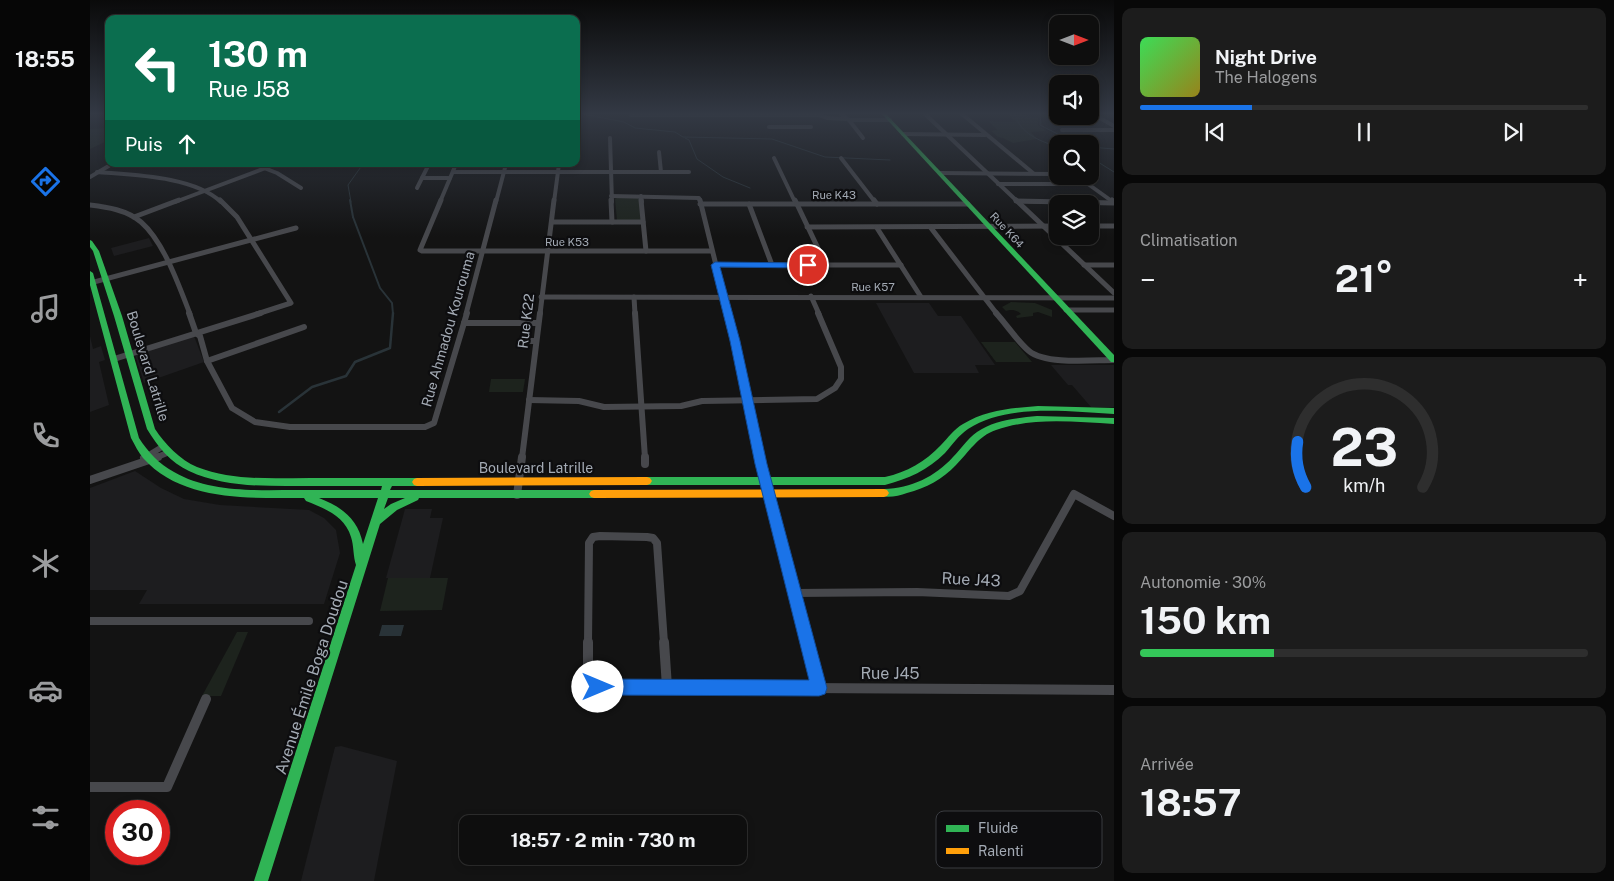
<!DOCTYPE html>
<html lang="fr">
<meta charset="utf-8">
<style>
body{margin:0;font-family:"Public Sans",sans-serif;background:#1c1c1c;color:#f1f3f6;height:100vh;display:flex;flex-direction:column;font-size:19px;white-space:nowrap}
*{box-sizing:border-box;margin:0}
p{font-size:16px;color:#9b9c9e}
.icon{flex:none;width:28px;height:28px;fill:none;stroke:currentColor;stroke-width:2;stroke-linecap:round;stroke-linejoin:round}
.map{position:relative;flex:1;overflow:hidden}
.side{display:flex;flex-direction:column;gap:8px;padding:8px;background:#080808;width:500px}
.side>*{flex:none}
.hud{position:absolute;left:15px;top:15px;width:475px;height:152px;border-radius:10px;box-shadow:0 2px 8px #0003,0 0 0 1px #2e2e2e;background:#0b6e4f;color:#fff;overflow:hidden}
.needle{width:32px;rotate:90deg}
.tools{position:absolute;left:959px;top:15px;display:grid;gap:10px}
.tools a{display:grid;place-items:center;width:50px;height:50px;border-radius:10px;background:#0e0e0e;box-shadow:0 2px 8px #0003,0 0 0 1px #2e2e2e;font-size:25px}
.speed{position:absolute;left:15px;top:800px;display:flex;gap:10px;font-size:25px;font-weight:700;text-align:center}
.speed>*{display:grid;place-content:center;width:65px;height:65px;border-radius:50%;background:#0e0e0e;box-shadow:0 2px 8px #0003,0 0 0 1px #2e2e2e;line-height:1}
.speed .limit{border:8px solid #d22;background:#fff;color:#111}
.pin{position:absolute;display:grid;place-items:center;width:42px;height:42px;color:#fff;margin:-21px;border:2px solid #fff;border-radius:50%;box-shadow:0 1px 5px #0007}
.me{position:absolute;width:55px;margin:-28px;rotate:90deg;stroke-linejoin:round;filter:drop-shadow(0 0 4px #0008)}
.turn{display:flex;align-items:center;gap:18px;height:105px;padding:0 20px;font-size:22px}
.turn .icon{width:65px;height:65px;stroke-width:2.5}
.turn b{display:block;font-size:35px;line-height:42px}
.then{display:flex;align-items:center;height:48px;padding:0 20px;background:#0003;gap:10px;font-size:19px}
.big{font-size:38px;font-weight:700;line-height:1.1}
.side .widget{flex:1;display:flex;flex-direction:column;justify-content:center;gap:8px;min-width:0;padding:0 18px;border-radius:10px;background:#1c1c1c}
.side .dial{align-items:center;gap:0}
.dial svg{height:130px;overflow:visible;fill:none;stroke:#2e2e2e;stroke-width:7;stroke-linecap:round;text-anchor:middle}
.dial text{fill:#f1f3f6;stroke:none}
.song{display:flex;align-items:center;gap:15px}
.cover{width:60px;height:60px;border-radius:8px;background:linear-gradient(135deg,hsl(130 70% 55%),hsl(50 70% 35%))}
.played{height:5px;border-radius:2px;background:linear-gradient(90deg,#1a73e8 25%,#2e2e2e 25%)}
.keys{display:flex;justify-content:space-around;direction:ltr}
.heat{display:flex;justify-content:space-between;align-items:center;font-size:28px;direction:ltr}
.charge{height:8px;border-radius:4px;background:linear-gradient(90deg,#34c759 30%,#2e2e2e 0)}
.trip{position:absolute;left:369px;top:815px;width:288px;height:50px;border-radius:10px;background:#0e0e0e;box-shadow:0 2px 8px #0003,0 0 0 1px #2e2e2e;font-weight:700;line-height:50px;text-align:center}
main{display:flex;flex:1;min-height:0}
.tab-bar{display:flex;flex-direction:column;width:90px;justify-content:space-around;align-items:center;background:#060606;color:#9b9c9e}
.tab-bar .icon{width:35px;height:35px}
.tab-bar .current{color:#1a73e8}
.tab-bar b{font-size:22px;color:#f1f3f6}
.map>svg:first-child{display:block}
.built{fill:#1d1d1f}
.green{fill:#1d231d}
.water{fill:#293338}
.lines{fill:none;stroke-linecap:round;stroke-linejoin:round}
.stream-far2{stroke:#293338;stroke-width:1}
.stream-far1{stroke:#293338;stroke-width:2}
.stream{stroke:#293338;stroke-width:2.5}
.street-far4{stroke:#47484c;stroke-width:4}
.street-far3{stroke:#47484c;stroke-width:5}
.street-far2{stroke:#47484c;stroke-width:6}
.street-far1{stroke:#47484c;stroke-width:8}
.street{stroke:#47484c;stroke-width:10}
.fast{fill:#30b455;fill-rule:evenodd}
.slow{fill:#ff9f0a;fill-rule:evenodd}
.route{fill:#1a73e8;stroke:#114b97}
.labels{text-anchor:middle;stroke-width:4.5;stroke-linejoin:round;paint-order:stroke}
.far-street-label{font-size:11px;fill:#a3aab4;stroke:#0d0d0f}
.street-label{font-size:14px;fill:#a3aab4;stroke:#0d0d0f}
.near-street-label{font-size:16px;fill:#a3aab4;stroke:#0d0d0f}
.key{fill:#0d0d0f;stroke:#3a3c41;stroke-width:1}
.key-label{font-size:14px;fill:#a3aab4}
</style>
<main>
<nav class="tab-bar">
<b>18:55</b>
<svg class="icon current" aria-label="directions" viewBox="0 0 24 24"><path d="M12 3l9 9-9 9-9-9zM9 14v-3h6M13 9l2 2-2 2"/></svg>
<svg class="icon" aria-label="music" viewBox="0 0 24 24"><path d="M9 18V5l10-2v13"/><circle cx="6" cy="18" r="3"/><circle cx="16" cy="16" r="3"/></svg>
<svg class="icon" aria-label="phone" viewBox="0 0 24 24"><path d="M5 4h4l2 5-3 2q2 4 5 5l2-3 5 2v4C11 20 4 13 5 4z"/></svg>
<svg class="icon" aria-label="climate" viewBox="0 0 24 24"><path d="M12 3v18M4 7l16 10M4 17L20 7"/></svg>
<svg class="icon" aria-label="car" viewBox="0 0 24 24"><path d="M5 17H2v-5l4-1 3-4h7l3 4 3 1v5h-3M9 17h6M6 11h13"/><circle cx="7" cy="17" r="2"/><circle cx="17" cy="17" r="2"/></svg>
<svg class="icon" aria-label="filters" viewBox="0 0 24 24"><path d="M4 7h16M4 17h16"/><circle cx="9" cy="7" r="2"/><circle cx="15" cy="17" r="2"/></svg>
</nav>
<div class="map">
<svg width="1024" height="881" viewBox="0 0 1024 881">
<rect width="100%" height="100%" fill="#131313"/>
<g class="built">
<path d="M59,238L63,246L24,256L21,248Z"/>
<path d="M786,303H839L848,316H871L905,365H885L889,373H824Z"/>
<path d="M0,336L3,349L11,346L15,360L9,362L19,405L0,412Z"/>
<path d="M104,336L114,362L54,383L45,355Z"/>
<path d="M961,365H1024V407H1001L982,385H978Z"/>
<path d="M45,471L71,488L94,499L130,505L219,510L234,518L246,530L250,553L234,604H49L57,590H0V488Z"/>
<path d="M315,509H342L340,518H353L340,578H296Z"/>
<path d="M251,746L307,761L284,881H211L245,747Z"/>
</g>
<g class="green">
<path d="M919,114H931L948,118V125L956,131L941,132L947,139L923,143L913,138L908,137L901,131L907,130L899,121L925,122Z"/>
<path d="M19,128V140L0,149V129Z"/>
<path d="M527,198H551L553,220H527L525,199Z"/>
<path d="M921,302L945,303L962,310V317L948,312L943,313V316L927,318L926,316L931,314C927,310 921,309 916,311L912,307Z"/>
<path d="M891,342H925L942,362H906Z"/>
<path d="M401,379H435L433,392H399Z"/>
<path d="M298,578H358L352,610L290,611Z"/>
<path d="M147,632H158L131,696H112Z"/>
</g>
<path class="water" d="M292,625H314L311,636H289Z"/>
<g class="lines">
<g class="stream-far2">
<path d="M493,114L534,122L545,128L585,132L593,137L682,139L735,157L800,160"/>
<path d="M925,114C930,134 950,141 968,147"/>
<path d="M951,114L950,125L987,144"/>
<path d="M595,138L599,140L607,159L633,177L660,188"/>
<path d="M1000,147L1024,149"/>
<path d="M1000,157L1024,172"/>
<path d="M261,202L258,185L273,164"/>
</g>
<g class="stream-far1">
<path d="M260,200L263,217"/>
<path d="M263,217L290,288L302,303L303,314"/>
</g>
<path class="stream" d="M189,412L222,387L256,376L265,362L300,348L303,313"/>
<g class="street-far4">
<path d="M751,114L759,120L773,138"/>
<path d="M835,114L928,202"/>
<path d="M872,114L943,173"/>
<path d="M541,115H729L737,118L756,119"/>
<path d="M965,117H1008L1024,126"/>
<path d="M759,120H800"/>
<path d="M679,127H721"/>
<path d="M972,130H1024"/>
<path d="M813,134L895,135"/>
<path d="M520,138L522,202"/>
<path d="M569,152L571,172"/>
<path d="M684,158L705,202"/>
<path d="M751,158L785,202"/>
<path d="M164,164L187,173L211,188"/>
<path d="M7,172C42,175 104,176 131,202"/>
<path d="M363,172H599"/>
<path d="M850,173L968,174"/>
<path d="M0,177L22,164"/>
<path d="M332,178H360"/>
<path d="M908,184H998L1023,202"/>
<path d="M327,188L339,164"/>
<path d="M521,196L609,198L610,202"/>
<path d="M551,196L552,202"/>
<path d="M926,201L957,202"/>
<path d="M85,202L186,164"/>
<path d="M350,202L366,164"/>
<path d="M406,202L416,164"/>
<path d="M464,202L469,164"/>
</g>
<g class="street-far3">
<path d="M130,200L147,217L201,303L167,314"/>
<path d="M351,200L330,250L332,251H621"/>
<path d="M521,200L522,222"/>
<path d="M551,200L556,251"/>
<path d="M610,200L638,314"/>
<path d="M705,200L736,265"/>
<path d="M784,200L787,204"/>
<path d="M926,200L1024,293"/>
<path d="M1022,200L1024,202"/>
<path d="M926,201L1024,203"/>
<path d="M610,204H878"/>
<path d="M659,204L682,265"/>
<path d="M0,205C17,207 37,210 51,222C74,242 89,286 100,314"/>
<path d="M44,217L89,200"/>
<path d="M462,222H553"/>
<path d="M1000,226H1024"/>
<path d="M717,227L968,226"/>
<path d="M787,228L831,297"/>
<path d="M841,228L907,314"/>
<path d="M625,265H811"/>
<path d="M994,265H1024"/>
<path d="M0,283L206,228"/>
<path d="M721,296L729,314"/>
<path d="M451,297L1024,298"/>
<path d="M544,297L545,314"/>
<path d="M976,310H1024"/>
<path d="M376,314L406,200"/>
<path d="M450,314L464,200"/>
</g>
<g class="street-far2">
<path d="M99,313L106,333L110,336L117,361L142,408L165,422L200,427H335L344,423L377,313"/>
<path d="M545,313L555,458"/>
<path d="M638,313L670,458"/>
<path d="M906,313C917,325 927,341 939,351C956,365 1003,360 1024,360"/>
<path d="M374,323H448"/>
<path d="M432,341H446"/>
<path d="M24,359L171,313"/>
<path d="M117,361L214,327"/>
<path d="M439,400L489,401L514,407L591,406L612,401L727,399L745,388L751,379V367L728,313"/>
<path d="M54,458L72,447"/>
<path d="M65,458L77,453"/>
<path d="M432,458L450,313"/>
</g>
<g class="street-far1">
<path d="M555,457V464"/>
<path d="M669,457L717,643"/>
<path d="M54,458L56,457"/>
<path d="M0,480L68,457"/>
<path d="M427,495L432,457"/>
<path d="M704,593L827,592L919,596L930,591L984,494L1024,516"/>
<path d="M0,621H219"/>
<path d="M498,643L499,543L503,537L510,536L557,537L563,538L567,543L574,643"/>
</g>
<g class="street">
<path d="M498,642V680L508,687H577"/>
<path d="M574,642L577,687"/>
<path d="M717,642L729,688"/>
<path d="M577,687L1024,690"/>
<path d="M0,787H77L116,699"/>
</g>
<g class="fast">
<path d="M792,114H796L1024,355V362H1021Z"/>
<path d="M0,240L2,241L9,251L32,316L65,429C75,444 90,460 107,467C143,481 182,478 220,478C256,478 291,478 327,478L330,479L332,482L330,485L327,486H302L300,490H504L507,491L509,494L507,497L504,498H329L328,500L307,510L290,524L178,881H164L266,565C263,557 264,546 261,537C255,516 234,508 216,501L214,498C161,498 92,502 53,458C48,452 45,445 41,438L0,285V271L3,273L49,438C58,452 69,464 84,472C120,493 166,490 207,490C235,490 263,490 291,490L292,486C264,486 236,486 208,486C172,486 133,487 99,471C81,463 67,446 57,429L24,316L3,251L0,247ZM229,498H288L273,544C268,519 252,507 229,498ZM298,498H315L301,504L294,509Z"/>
<path d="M948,406L1024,408V414C979,412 918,403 878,429C869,435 862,445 855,453C838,470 818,479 795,485H557L554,484L552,481L554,478L557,477H795C817,472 835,462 851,445C858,438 864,429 873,424C896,410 922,408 948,406Z"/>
<path d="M947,416L1024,418V424C985,422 943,417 906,430C888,436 879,452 866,465C853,479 836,488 817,493C809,496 799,498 791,496L789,493L791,490L794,489C821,488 845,477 863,457C871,449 877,439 887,432C904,420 927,418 947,416Z"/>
</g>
<g class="slow">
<path d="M557,477L560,478L562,481L560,484L557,485L327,486L324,485L322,482L324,479L327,478Z"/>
<path d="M794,489L797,490L799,493L797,496L794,497L504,498L501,497L499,494L501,491L504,490Z"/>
</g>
</g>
<linearGradient id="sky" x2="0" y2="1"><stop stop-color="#0a0a0a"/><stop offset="0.48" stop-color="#333944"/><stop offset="1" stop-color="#333944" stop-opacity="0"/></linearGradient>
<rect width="1024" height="237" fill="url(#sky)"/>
<path class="route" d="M625,262L718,263L722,265L718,268L630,267L650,341L677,464L737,688L735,694L729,696L508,695L503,693L500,687L503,682L508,679L719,680L665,464L640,341L621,265Z"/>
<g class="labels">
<g class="far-street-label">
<text x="744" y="199">Rue K43</text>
<text transform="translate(917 230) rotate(47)" y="4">Rue K64</text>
<text x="477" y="246">Rue K53</text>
<text x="783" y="291">Rue K57</text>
</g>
<g class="street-label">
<text transform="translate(436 321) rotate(-83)" y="5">Rue K22</text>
<text transform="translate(358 329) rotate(-74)" y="5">Rue Ahmadou Kourouma</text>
<text transform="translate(58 366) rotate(73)" y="5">Boulevard Latrille</text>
<text x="446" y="473">Boulevard Latrille</text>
</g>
<g class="near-street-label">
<text transform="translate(881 579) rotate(3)" y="6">Rue J43</text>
<text x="800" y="679">Rue J45</text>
<text transform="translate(221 677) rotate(-72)" y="6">Avenue Émile Boga Doudou</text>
</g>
</g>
<rect x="846" y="811" width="166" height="57" rx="8" class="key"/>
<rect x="856" y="825" width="23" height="7" fill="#30b455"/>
<rect x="856" y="848" width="23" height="6" fill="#ff9f0a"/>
<g class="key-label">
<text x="888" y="833">Fluide</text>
<text x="888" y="856">Ralenti</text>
</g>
</svg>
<div class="tools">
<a><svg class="needle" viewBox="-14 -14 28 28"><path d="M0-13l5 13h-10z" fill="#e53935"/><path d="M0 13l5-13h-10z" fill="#9b9c9e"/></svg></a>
<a><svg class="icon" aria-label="sound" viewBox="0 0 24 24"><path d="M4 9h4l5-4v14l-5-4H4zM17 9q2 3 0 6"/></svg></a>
<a><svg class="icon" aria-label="search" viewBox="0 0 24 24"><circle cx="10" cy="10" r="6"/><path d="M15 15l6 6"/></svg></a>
<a><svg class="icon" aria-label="layers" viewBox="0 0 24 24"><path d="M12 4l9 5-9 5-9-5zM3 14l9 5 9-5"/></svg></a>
</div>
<div class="speed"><div class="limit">30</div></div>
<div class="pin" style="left:718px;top:265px;background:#d93025"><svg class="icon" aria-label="arrive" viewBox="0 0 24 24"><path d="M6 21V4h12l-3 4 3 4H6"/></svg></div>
<svg class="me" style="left:508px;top:687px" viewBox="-20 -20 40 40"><circle r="19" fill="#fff"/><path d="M0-13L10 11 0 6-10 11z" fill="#1a73e8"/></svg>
<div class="trip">18:57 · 2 min · 730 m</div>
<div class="hud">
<div class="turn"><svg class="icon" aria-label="left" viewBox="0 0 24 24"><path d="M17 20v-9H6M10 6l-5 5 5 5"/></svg><div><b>130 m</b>Rue J58</div></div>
<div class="then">Puis<svg class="icon" aria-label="ahead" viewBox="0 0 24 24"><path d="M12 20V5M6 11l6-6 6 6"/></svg></div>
</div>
</div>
<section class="side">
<div class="widget">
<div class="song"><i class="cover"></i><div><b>Night Drive</b><p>The Halogens</p></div></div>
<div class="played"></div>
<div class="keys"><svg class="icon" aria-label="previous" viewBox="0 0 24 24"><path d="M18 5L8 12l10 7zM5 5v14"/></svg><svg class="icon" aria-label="pause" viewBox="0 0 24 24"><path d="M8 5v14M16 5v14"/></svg><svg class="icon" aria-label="next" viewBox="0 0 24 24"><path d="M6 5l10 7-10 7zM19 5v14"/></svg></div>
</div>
<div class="widget"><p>Climatisation</p>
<div class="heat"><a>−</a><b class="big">21°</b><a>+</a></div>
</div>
<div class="widget dial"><svg viewBox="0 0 100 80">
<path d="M14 69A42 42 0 1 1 86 69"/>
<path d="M14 69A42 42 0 0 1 9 41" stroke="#1a73e8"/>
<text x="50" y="56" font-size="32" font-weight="700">23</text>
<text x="50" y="72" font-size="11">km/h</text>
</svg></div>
<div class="widget"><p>Autonomie · 30%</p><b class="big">150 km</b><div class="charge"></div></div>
<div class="widget"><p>Arrivée</p><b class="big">18:57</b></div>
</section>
</main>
